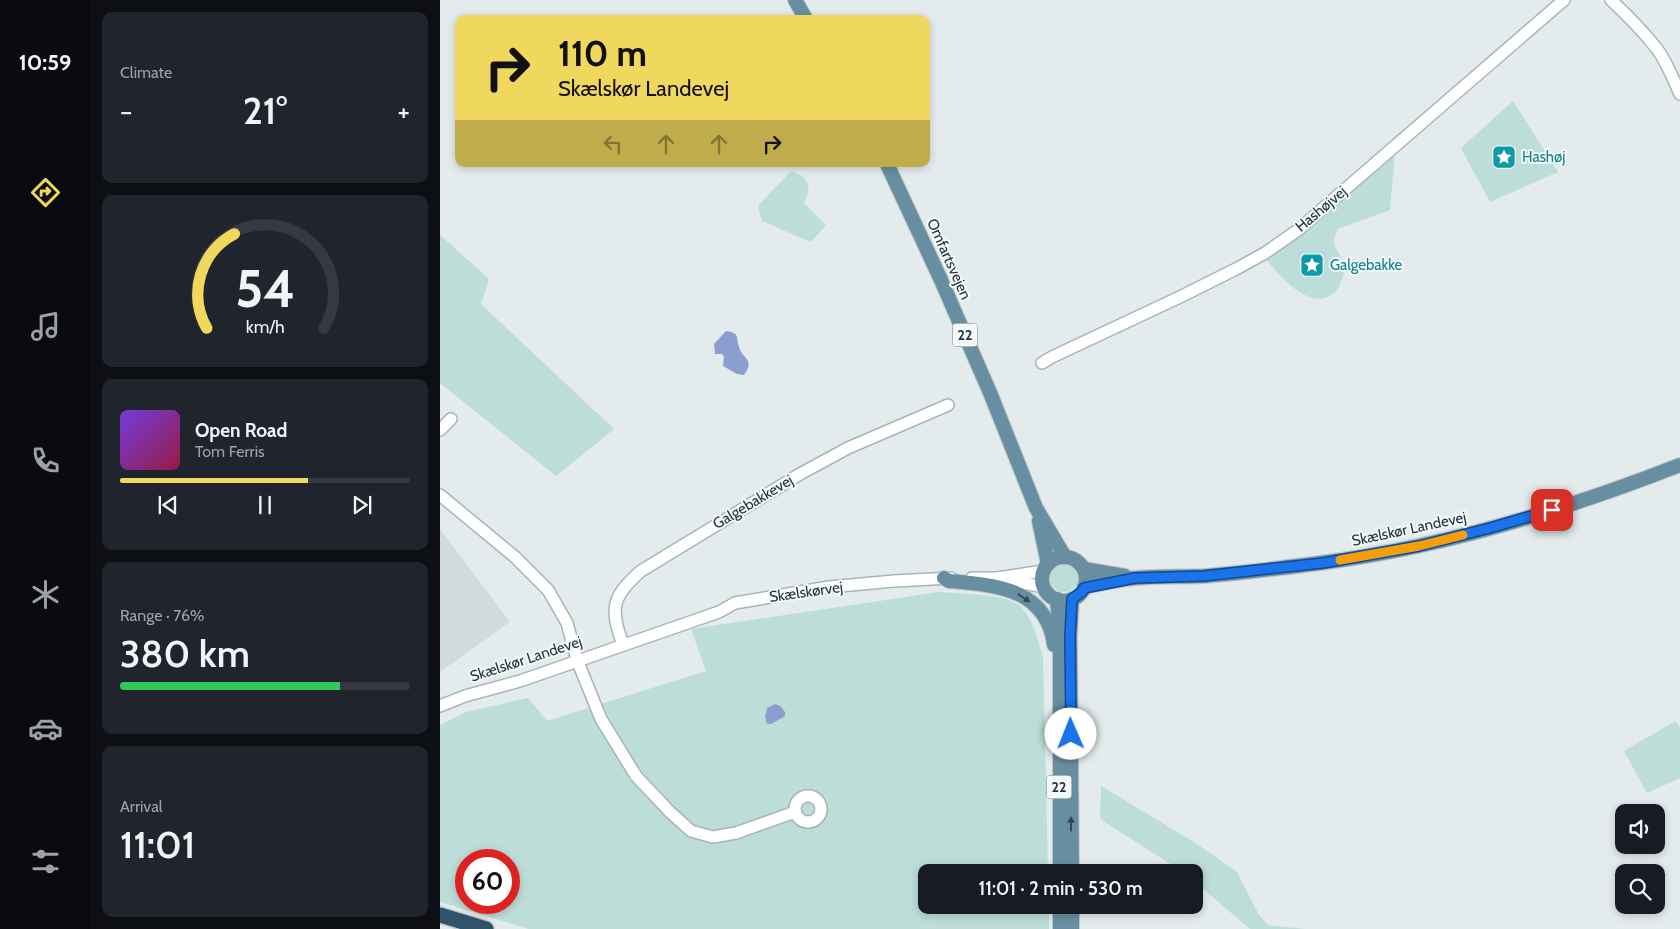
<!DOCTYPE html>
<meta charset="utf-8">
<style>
body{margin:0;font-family:Cabin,sans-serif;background:#20242c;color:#f1f3f6;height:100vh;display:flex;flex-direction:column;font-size:19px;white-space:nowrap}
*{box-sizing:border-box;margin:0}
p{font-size:16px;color:#9ea1a6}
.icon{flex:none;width:28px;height:28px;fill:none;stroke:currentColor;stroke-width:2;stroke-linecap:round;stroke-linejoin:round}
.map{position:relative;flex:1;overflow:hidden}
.drawer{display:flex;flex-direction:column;gap:12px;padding:12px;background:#0d0f14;width:350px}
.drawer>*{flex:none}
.top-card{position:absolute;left:15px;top:15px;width:475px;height:152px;border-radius:10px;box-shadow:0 2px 8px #0003;background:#f0d75d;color:#111;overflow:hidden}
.tools{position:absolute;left:1175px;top:804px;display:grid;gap:10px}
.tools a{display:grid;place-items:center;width:50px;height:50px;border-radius:10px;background:#171b24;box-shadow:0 2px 8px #0003;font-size:25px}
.speed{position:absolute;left:15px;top:849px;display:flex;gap:10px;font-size:25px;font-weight:700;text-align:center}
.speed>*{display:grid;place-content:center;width:65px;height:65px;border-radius:50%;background:#171b24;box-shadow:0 2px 8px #0003;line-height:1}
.speed .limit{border:8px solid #d22;background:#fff;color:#111}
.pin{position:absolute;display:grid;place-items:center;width:42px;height:42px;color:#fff;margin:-21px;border-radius:10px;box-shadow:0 2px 8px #0006}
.me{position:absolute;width:55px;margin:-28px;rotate:359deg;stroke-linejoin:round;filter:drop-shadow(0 0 4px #0008)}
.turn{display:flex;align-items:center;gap:18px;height:105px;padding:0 20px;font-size:22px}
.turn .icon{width:65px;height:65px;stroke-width:2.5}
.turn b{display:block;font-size:35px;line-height:42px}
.lanes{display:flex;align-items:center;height:48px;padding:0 20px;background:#0003;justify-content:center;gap:25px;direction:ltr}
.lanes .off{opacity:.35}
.big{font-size:38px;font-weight:600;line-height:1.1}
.drawer .card{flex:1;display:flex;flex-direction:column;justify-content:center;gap:8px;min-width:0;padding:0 18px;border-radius:10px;background:#20242c}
.drawer .dial{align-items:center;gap:0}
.dial svg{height:130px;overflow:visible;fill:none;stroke:#363941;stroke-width:7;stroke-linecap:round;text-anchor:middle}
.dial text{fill:#f1f3f6;stroke:none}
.song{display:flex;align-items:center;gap:15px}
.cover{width:60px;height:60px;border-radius:8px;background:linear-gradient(135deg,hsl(260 70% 55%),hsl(340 70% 35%))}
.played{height:5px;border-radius:2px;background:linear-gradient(90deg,#f0d75d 65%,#363941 65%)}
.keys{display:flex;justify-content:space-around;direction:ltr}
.heat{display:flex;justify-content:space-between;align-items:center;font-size:28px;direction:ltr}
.charge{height:8px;border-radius:4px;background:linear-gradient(90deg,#34c759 76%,#363941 0)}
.trip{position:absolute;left:478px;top:864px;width:285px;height:50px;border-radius:10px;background:#171b24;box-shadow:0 2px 8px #0003;font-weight:600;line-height:50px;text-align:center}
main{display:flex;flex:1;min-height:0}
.menu{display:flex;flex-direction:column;width:90px;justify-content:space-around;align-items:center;background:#090b0e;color:#9ea1a6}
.menu .icon{width:35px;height:35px}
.menu .current{color:#f0d75d}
.menu b{font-size:22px;color:#f1f3f6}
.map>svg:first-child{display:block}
.built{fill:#d1dbdc}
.green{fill:#bcddd8;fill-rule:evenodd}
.water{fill:#8b9ed1}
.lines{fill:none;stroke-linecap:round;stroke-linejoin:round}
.minor-casing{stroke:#a9b4b8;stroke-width:14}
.major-casing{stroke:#c1c6c9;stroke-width:16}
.highway-casing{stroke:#c1c6c9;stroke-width:18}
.minor{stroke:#fff;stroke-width:11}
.major{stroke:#688fa1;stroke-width:14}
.highway{stroke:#2f5369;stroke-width:15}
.oneway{fill:#344c56}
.route-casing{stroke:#114b97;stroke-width:12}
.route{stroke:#1a73e8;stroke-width:9}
.slow{stroke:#f59e0b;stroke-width:9}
.labels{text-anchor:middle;stroke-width:4;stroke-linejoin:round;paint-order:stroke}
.shield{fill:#f3f8f9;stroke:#617075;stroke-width:1}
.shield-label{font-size:14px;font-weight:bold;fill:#22353d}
.culture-label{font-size:15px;fill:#0d838f;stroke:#f3f8f9;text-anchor:start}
.street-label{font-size:15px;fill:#22353d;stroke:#f3f8f9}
</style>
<main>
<nav class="menu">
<b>10:59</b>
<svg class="icon current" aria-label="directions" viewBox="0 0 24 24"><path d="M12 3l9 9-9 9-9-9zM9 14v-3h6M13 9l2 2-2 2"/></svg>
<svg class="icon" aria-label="music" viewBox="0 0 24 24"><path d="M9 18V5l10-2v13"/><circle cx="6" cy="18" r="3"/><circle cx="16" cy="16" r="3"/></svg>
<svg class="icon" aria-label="phone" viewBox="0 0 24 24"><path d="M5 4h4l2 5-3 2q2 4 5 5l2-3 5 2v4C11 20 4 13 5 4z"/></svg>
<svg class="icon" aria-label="climate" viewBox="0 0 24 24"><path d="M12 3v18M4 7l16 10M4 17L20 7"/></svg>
<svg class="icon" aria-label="car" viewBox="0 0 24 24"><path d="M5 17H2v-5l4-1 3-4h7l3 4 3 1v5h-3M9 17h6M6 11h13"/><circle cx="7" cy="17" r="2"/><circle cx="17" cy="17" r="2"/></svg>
<svg class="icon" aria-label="filters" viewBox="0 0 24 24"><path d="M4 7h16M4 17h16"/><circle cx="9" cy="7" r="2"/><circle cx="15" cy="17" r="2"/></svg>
</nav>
<section class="drawer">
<div class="card"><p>Climate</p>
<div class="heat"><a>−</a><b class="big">21°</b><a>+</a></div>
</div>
<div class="card dial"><svg viewBox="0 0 100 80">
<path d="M14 69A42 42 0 1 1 86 69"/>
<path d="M14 69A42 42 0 0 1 31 11" stroke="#f0d75d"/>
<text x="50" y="56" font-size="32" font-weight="700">54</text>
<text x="50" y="72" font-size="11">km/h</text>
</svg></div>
<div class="card">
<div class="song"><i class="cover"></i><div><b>Open Road</b><p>Tom Ferris</p></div></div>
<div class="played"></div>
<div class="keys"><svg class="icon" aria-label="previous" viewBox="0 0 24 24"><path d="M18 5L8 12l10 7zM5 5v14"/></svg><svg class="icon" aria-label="pause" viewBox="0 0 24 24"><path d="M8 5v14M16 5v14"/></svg><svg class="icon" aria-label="next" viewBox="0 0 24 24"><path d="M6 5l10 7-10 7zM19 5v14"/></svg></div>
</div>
<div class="card"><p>Range · 76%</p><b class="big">380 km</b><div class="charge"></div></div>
<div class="card"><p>Arrival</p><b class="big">11:01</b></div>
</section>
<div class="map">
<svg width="1240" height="929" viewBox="0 0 1240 929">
<rect width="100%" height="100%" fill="#e3ebec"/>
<path class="built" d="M0,529L70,622L0,672Z"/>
<g class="green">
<path d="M1073,101L1118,172L1050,202L1021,148Z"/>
<path d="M955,153L950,210L898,229L893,242L906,268C903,274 901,285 897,290C873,317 839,275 825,258Z"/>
<path d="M351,171C370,178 372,186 364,203L386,225L371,242L322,221L318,206Z"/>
<path d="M0,235L49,279L41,304L174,429L116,476L0,383Z"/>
<circle cx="624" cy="578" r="14"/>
<path d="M499,592C518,594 570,593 582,608C594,622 598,640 603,658L608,872H486V905H609V929H89L0,902V725L26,712L88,698L107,721L266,671L251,629ZM26,860H69V902H26Z"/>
<path d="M1236,721L1240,728V778L1207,793L1184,751Z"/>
<path d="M661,786L757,844L797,872L819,915L828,925L865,929H810L754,881V872H743L660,819Z"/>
</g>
<g class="water">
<path d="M286,331C300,333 296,337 299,347C302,359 316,359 304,375L297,374L283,366L284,357L282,354H275L274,344Z"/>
<path d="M335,704L340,706L345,712V716L331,724H327L325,717L327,708Z"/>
</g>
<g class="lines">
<g class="minor-casing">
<g id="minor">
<path d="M1171,0C1187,15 1203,31 1217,49C1227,62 1233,79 1240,94"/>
<path d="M602,363L612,357L742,296L796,269L825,253L858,230L1124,0"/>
<path d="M0,430L11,419"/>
<path d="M0,495L75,557L108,590L127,623L137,660L161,719L196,776L230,812L251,831L273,837L296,833L355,812"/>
<path d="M532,578H557L604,571"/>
<path d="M568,580L604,587"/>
<path d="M183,645C170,609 171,597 201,571L360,474L408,448L508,405"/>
<path d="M0,706L25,696L80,681L279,612L295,603L389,587L454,581L511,578"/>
<circle cx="368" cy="809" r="13"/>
</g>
</g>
<g class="major-casing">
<g id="major">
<path d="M355,0L366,19"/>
<path d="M447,164L501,280L551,395L596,508L625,557"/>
<path d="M599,521L608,564"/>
<circle cx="624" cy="579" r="22"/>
<path d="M644,569L685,576"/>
<path d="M504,578L509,581C555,585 607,588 614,645"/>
<path d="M644,587C661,584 679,579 696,578C719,576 742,577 764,576C803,573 842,568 880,563C1004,547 1125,510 1240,465"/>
<path d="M617,599L620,635V872"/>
<path d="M632,872L630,636L632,599"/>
<path d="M620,905V929"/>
<path d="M632,905V929"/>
</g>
</g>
<g class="highway-casing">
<path id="highway" d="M0,915L46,929"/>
</g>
<use href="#minor" class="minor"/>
<use href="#major" class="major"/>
<use href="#highway" class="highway"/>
</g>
<defs><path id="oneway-solid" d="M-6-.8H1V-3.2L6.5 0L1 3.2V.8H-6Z" transform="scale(1.25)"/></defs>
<g class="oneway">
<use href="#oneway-solid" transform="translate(584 598) rotate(34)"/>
<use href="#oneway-solid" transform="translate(631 824) rotate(-90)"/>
</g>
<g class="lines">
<g class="route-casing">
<path id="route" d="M631,734L630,636L632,599L642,592L644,588L695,578L764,576L883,563L979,546L1050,528L1112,510"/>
</g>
<use href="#route" class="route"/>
<path class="slow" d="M900,560L979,546L1023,535"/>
</g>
<defs>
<g id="sight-square" transform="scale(1.25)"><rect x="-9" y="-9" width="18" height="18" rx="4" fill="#0f9aa8" stroke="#f3f8f9"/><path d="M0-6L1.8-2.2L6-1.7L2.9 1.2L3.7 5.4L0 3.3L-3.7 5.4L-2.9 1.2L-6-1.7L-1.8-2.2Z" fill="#fff"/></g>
</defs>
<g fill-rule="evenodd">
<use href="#sight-square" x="1064" y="157"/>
<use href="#sight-square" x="872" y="265"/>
</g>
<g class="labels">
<g class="shield">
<rect x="512.5" y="323.5" width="25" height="23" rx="4"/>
<rect x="606.5" y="775.5" width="25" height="23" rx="4"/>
</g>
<g class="shield-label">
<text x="525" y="340">22</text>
<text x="619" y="792">22</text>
</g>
<g class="culture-label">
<text x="1082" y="162">Hashøj</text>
<text x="890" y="270">Galgebakke</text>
</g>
<g class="street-label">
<text transform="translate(881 209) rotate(-40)" y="5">Hashøjvej</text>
<text transform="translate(509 259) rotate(66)" y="5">Omfartsvejen</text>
<text transform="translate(313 502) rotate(-31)" y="5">Galgebakkevej</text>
<text transform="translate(969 529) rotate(-12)" y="5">Skælskør Landevej</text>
<text transform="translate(366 592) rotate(-8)" y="5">Skælskørvej</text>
<text transform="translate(86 659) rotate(-18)" y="5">Skælskør Landevej</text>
</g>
</g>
</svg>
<div class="tools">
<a><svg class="icon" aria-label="sound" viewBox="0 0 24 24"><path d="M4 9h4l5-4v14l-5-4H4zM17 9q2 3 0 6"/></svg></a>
<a><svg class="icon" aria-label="search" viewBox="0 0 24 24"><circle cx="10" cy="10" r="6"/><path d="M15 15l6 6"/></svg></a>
</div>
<div class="speed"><div class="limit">60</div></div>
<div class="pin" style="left:1112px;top:510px;background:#d93025"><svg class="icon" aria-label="arrive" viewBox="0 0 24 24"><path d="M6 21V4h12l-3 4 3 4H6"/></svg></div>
<svg class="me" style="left:631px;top:734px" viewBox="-20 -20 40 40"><circle r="19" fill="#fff"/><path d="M0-13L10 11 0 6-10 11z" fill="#1a73e8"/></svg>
<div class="trip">11:01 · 2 min · 530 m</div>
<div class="top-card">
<div class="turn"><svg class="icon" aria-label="right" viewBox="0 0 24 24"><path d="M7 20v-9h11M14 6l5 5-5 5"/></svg><div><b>110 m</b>Skælskør Landevej</div></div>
<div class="lanes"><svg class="icon off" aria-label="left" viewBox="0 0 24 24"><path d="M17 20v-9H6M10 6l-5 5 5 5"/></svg><svg class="icon off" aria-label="ahead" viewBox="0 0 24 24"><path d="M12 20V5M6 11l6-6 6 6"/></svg><svg class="icon off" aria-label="ahead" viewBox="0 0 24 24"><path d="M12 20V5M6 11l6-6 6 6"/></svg><svg class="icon" aria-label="right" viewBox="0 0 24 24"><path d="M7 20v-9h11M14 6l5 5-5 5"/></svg></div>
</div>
</div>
</main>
